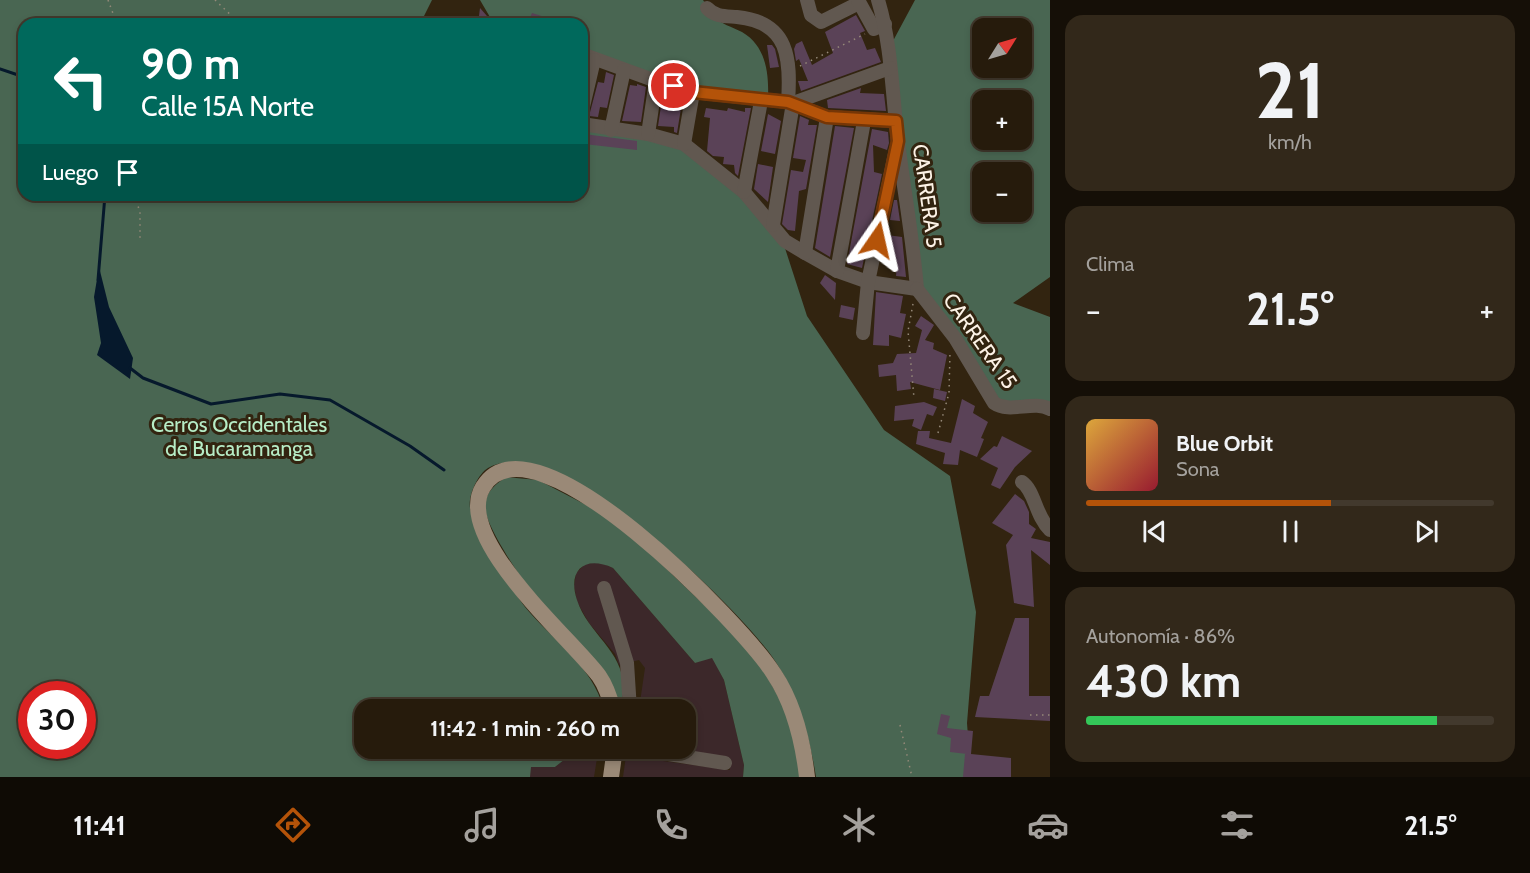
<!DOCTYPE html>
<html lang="es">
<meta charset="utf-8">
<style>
body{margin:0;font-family:Cabin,sans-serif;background:#32281a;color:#f1f3f6;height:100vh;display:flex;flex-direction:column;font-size:22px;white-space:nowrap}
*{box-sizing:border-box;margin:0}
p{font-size:20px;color:#a4a19d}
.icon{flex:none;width:33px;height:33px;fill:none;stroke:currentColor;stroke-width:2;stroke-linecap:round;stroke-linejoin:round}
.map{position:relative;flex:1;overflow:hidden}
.panel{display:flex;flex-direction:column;gap:15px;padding:15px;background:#150f07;width:480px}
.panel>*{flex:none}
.guide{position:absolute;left:18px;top:18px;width:570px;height:183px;border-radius:18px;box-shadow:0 3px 9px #0003,0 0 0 2px #42392d;background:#00695c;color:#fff;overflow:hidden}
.needle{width:39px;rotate:53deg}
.controls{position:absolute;left:972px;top:18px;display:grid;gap:12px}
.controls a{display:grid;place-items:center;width:60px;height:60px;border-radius:12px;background:#261b0c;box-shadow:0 3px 9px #0003,0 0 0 2px #42392d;font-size:30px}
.speed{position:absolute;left:18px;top:681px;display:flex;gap:12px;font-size:30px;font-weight:700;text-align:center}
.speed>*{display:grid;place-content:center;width:78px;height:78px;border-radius:50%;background:#261b0c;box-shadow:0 3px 9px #0003,0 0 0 2px #42392d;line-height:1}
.speed .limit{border:9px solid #d22;background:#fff;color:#111}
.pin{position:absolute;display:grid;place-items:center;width:51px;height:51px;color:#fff;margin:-26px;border:3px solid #fff;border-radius:50%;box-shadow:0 2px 6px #0007}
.me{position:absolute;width:66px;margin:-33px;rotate:11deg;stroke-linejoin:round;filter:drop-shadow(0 0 4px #0008)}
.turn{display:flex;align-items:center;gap:21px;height:126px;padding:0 24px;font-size:27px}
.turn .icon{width:78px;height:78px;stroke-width:2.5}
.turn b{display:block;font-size:42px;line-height:51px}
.then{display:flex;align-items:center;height:57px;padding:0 24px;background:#0003;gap:12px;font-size:22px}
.big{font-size:45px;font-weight:700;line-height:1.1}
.panel .tile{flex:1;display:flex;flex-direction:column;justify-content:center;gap:9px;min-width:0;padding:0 21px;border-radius:18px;background:#32281a}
.panel .dial{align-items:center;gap:0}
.dial b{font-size:78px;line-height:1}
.song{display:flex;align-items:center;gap:18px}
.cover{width:72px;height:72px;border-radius:9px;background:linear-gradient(135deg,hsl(40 70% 55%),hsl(350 70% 35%))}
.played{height:6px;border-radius:3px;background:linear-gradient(90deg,#b45309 60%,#42392d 60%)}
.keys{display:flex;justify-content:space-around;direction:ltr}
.heat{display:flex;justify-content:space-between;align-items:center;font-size:33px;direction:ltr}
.charge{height:9px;border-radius:4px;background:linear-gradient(90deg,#34c759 86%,#42392d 0)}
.trip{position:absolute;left:354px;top:699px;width:342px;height:60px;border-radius:18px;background:#261b0c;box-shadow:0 3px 9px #0003,0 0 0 2px #42392d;font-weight:700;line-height:60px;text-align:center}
.menu{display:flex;height:96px;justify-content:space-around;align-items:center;background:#0f0b05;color:#a4a19d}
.menu .icon{width:42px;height:42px}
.menu .current{color:#b45309}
.menu b{font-size:27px;color:#f1f3f6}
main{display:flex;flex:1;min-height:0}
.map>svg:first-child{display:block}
.industrial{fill:#3c282a}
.forest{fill:#496652;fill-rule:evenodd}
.water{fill:#06192c}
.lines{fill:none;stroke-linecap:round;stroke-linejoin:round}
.stream{stroke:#06192c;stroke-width:3}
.building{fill:#5a4257}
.path{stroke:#958979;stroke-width:1.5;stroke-dasharray:1.5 4.5;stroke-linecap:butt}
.minor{stroke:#615850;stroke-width:14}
.major{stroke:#9a8977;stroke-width:16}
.route-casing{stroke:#753606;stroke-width:15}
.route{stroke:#b45309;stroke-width:10}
.labels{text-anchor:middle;stroke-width:6;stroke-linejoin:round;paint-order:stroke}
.street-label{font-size:21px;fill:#fcf2e6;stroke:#322410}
.park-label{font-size:21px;fill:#b6ecc6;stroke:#322410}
</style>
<main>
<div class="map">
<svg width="1050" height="777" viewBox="0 0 1050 777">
<rect width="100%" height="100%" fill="#322410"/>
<g class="industrial">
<path d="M600,562L613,568L695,663L712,657L724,680L744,765L743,777H623L626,756L730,770L727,757L673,749L686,748V710L639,709L645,668L639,660L619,665L615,654L589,623L577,602L574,586L576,573L585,564Z"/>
<path d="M574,752H598L594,777H530V767H555Z"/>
</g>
<g class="forest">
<path d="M0,0H432L420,24H24V195H582V126L680,144L742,193L783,242L807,316L884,430L950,476L976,612L967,723L971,777H816C809,732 796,688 768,651C729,600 556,429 488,468C478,474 468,495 470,508C473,518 482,530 487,540C498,563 509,586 525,607C553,641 592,665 604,709L364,710V748L605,749V752H574L555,767H531L530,777H0ZM32,694H82V746H32Z"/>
<path d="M480,0H703C707,5 709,11 713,16C721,24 732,27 742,32C766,46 769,73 768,98L693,87L582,51V24H494Z"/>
<path d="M915,0H1050V277L1013,303L1050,317V413L989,398L914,289L886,54ZM982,28H1022V68H982ZM982,100H1022V140H982ZM982,172H1022V212H982Z"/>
<path d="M506,477L538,480L590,507L627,531L754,653L789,716L801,777H743L744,765L724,680L712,658L695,663L613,568C585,555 567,570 577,600C588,635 627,652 623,693C622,699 622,706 620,709C594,675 484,540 485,506C486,491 495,485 506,477Z"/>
</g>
<path class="water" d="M99,267L109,307L133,358L130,379L97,355L101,343L94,297Z"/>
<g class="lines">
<g class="stream">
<path d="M0,69L24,77"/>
<path d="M98,280L105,195"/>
<path d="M130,368L143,378L211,404L280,394L330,400L410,446L444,470"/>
</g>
</g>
<g class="building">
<path d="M480,8L494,24H478Z"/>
<path d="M532,13L545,17L542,24H527Z"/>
<path d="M856,15L865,31L860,33L867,50L875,48L881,62L801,91L798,81H808L799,59L796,61L794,49L796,44L802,41L812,65L833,53L825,32Z"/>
<path d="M767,45H772L775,49L779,67L770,68Z"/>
<path d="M606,72L614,75L607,108L600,107L598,117L589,116L598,82L604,83Z"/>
<path d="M637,84L646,87L641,122L622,121L630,85L637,86Z"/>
<path d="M861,88L860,93L884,94L886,111L828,108L827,100Z"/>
<path d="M663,93L668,94L667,100L682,102L677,133L674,132V127L658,126Z"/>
<path d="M706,108L727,111L728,108L745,112V108H751L738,176L735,173L734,165L723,164L724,157L713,156L707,151L710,118L704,117Z"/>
<path d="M768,114L781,121L775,154L761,151Z"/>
<path d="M800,116L809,120L808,125H817L806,189L799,191L795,231L788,230L782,224L791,170L803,172L806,160L793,158Z"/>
<path d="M835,126L854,128L830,257L815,248Z"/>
<path d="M872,129L888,132L889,143L887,150L873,145L874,172L882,174L862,268L847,264Z"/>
<path d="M584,134L637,141V150L584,144Z"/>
<path d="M758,164L773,167L768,202L754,189Z"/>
<path d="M894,200H897L900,221L890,220Z"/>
<path d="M887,235L902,237L906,277L896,276L897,262L882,258Z"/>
<path d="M825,275L836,283L835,300L820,283Z"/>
<path d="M876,292L903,296L900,313L906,314L901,338L889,335V346L873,345Z"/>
<path d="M841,305L855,308L853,320L839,317Z"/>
<path d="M921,316L934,325L925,340L934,343L933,349L947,355L940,390L910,382L911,389L897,391L896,375L879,377L878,365L893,363L897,354L916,353L922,330L915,326Z"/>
<path d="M934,389L947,392L945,401L933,398Z"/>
<path d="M962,399L975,406L973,413L988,422L981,438L984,439L977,457L960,450L958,465L943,464L945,453L916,444L918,431H930L929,438L951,443Z"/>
<path d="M924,402L937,407L933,416L927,414L921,430L912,426L914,419L894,421L895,406Z"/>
<path d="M1002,436L1032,451L1015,467L1000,489L991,485L998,468L980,459L994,446L997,447Z"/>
<path d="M1015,494L1024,501L1029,512V524L1036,529L1031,538L1050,542V565L1031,550L1034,607L1014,603L1006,545L1013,535L992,523Z"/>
<path d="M1015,618H1029V696H1050V721L975,717L980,696H989Z"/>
<path d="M941,714L950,716L947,728L973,731L971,754L1011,758V777H963L965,754H967L950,752L951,738L937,734Z"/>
</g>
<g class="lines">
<g class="path">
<path d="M108,0L117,24"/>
<path d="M215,0L236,20L246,24"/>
<path d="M800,66L865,34"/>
<path d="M135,195L140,213V242"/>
<path d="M913,304L908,331L914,398"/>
<path d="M938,433L949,393L950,352"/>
<path d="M1030,715H1050"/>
<path d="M900,725L912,777"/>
</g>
<g class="minor">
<path d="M807,0L811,15L821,22L859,3"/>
<path d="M858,0L874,29L885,24"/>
<path d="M878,0C892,46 892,95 898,142C904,191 913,239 917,289"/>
<path d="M707,8C715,17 726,16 737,17C789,22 791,59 788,102"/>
<path d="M582,54L656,81L693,92L788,102L827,117L896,121"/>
<path d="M793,103L890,68"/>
<path d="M582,111L594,60"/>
<path d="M582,124L648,134L684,144L744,192L785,241L805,253L837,271L868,282L917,289"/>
<path d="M611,130L624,70"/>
<path d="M648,134L656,81"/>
<path d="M684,144L693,92"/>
<path d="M744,192L761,101"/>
<path d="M773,225L793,103"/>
<path d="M805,253L827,117"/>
<path d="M837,271L864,121"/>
<path d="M917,289L955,338L994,403C1010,414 1033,400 1050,409"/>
<path d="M863,333L868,282L896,149"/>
<path d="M1022,482C1035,491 1035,515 1050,530"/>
<path d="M604,588L627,663L630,710"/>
<path d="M630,748L725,763"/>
</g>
<g class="major">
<path d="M613,710C610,698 606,686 599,676C572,639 452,538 483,487C533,405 745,628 774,674C794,704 803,742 807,777"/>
<path d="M611,777L615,748"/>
</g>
</g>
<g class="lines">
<g class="route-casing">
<path id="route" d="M674,86L693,92L788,102L827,117L896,121L898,141L877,240"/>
</g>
<use href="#route" class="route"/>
</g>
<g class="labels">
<g class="street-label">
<text transform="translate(927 196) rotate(82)" y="7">CARRERA 5</text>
<text transform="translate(980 341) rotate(55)" y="7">CARRERA 15</text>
</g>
<g class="park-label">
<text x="239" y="432">Cerros Occidentales<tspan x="239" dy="24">de Bucaramanga</tspan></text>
</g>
</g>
</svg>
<div class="controls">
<a><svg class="needle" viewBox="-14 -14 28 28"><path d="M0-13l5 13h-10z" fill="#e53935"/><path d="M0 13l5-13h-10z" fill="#a4a19d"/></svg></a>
<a>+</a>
<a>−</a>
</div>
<div class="speed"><div class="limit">30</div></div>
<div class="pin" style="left:674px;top:86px;background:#d93025"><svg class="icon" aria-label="arrive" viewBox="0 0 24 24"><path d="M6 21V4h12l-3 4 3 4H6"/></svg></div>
<svg class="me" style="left:877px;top:240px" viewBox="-20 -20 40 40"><path d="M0-17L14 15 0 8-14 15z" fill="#b45309" stroke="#fff" stroke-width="4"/></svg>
<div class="trip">11:42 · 1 min · 260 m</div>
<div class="guide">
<div class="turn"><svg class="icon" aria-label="left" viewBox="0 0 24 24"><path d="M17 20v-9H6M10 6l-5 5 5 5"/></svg><div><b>90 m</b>Calle 15A Norte</div></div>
<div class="then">Luego<svg class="icon" aria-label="arrive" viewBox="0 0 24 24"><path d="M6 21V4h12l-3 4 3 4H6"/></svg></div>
</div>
</div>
<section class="panel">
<div class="tile dial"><b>21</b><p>km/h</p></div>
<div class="tile"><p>Clima</p>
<div class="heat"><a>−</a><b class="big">21.5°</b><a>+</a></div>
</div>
<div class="tile">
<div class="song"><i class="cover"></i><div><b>Blue Orbit</b><p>Sona</p></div></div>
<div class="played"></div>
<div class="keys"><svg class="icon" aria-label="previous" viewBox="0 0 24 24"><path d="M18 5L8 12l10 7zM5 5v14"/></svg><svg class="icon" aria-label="pause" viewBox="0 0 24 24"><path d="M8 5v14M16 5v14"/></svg><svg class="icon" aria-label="next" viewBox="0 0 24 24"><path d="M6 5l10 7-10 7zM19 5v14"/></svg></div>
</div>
<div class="tile"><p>Autonomía · 86%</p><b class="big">430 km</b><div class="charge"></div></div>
</section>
</main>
<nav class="menu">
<b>11:41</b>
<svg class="icon current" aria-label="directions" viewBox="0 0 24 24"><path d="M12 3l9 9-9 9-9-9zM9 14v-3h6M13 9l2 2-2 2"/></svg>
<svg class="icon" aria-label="music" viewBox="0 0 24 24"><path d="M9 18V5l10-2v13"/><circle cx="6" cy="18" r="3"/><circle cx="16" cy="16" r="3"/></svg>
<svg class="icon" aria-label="phone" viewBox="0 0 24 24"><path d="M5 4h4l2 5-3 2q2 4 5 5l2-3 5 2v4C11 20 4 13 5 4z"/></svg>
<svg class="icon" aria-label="climate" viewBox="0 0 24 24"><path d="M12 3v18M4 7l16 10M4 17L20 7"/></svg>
<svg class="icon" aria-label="car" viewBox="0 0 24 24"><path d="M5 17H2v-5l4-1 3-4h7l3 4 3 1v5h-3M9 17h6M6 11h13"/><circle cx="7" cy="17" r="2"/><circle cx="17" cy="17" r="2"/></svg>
<svg class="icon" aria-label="filters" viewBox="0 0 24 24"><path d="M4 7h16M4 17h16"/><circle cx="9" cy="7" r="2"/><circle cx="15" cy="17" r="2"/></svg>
<b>21.5°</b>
</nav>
